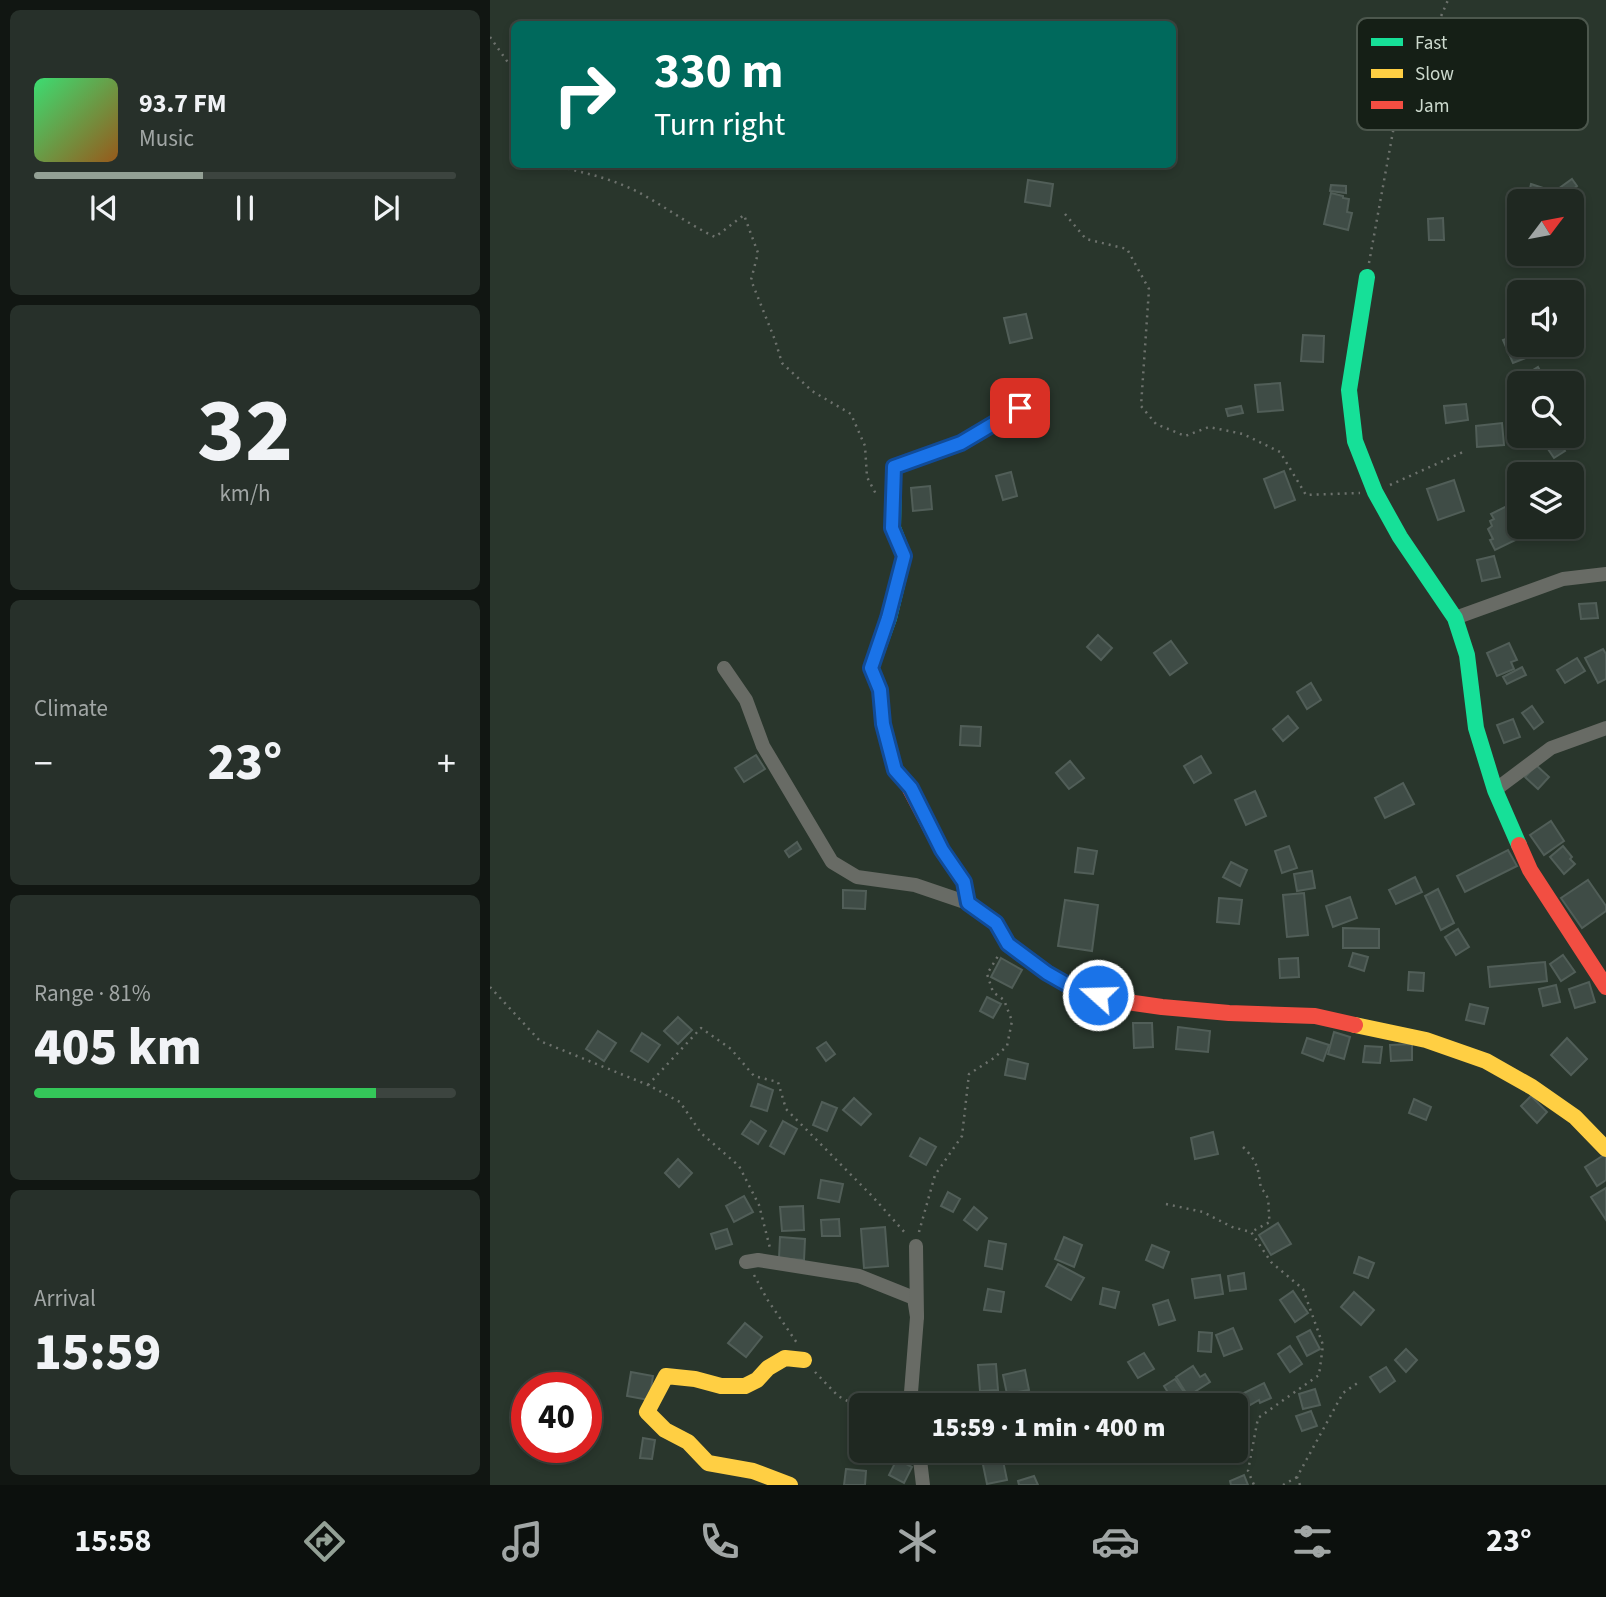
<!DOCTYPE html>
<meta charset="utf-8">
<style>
body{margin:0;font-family:"Source Sans 3",sans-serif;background:#27302a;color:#f1f3f6;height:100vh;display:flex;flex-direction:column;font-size:26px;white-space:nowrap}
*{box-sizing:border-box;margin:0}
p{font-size:23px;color:#a1a6a5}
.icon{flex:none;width:38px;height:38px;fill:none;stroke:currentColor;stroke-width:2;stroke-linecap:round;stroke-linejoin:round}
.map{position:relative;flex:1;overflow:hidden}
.drawer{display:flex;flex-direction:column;gap:10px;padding:10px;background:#111612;width:490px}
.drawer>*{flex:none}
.hud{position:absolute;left:21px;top:21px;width:665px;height:147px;border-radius:10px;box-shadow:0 4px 10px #0003,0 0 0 2px #3c443f;background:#00695c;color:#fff;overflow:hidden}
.needle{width:46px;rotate:58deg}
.fabs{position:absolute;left:1017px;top:189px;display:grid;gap:14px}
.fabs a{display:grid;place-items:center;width:77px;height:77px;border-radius:10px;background:#1f2821;box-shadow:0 4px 10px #0003,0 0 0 2px #3c443f;font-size:35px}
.speed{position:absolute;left:21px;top:1372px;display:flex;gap:14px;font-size:35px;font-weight:700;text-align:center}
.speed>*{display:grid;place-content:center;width:91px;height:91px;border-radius:50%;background:#1f2821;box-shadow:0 4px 10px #0003,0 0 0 2px #3c443f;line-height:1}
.speed .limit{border:10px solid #d22;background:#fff;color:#111}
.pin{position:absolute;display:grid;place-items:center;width:60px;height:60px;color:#fff;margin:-30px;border-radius:14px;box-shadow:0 4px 10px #0006}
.me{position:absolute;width:77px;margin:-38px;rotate:290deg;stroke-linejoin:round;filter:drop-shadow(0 0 5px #0008)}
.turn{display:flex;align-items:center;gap:24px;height:147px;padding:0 28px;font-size:32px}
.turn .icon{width:91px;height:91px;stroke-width:2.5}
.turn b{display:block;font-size:49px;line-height:60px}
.big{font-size:52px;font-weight:800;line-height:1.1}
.drawer .widget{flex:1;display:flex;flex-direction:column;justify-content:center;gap:10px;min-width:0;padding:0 24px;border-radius:10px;background:#27302a}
.drawer .dial{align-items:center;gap:0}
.dial b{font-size:91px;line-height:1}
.song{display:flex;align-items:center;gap:21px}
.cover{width:84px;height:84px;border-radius:10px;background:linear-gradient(135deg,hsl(140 70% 55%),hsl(30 70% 35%))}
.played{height:7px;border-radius:4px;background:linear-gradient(90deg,#93a095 40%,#3c443f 40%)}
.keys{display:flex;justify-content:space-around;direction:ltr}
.heat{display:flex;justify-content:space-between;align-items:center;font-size:38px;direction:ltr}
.charge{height:10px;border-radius:5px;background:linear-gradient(90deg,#34c759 81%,#3c443f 0)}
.trip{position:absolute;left:359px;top:1393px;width:399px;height:70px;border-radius:10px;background:#1f2821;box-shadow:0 4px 10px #0003,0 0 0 2px #3c443f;font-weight:800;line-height:70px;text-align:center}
.dock{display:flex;height:112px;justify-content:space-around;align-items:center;background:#0c100d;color:#a1a6a5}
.dock .icon{width:49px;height:49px}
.dock .current{color:#93a095}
.dock b{font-size:32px;color:#f1f3f6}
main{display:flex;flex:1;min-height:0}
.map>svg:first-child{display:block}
.building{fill:#3f4c46;stroke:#515e58;stroke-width:2}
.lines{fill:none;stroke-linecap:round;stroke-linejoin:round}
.path{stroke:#6d726d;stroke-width:2.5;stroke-dasharray:2 5;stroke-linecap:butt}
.street{stroke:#686b65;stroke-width:14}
.fast{stroke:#16e098;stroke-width:16}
.slow{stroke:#ffcf43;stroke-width:16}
.jam{stroke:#f24e42;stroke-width:16}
.route-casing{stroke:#114b97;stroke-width:18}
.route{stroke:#1a73e8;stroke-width:12}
.key{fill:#151f16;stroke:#4c574d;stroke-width:2}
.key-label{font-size:19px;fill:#ccd9cd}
</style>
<main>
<section class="drawer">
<div class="widget">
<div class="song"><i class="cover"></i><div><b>93.7 FM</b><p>Music</p></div></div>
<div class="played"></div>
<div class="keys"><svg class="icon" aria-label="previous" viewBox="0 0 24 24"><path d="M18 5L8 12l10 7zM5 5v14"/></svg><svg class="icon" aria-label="pause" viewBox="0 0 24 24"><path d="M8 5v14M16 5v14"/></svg><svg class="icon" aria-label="next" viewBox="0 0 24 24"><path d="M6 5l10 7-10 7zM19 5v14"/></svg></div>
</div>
<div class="widget dial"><b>32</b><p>km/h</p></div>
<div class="widget"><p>Climate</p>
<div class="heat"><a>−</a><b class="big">23°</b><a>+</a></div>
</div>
<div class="widget"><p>Range · 81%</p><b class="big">405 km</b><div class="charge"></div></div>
<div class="widget"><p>Arrival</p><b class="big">15:59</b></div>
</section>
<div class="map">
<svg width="1116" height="1485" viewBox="0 0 1116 1485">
<rect width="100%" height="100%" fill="#29362c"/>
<g class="building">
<path d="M1082,179L1087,186L1073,197L1068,189Z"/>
<path d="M538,180L563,184L560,206L535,202Z"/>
<path d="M1041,184L1053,188L1051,197L1039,193Z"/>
<path d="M841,185L856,186V193L840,191Z"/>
<path d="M841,193L853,196V198L859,199L857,212L862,213L858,230L834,224Z"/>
<path d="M953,218L954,240H939L938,219Z"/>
<path d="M536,314L542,338L520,343L514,318Z"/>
<path d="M1029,334V345H1037L1041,356L1023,363L1013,340Z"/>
<path d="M813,335L834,336L833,362L811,361Z"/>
<path d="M1048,367L1057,383H1033L1030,378Z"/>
<path d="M790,383L793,410L768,412L765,385Z"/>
<path d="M976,404L978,420L956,423L954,406Z"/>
<path d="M751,406L753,413L738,416L736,409Z"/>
<path d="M1012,423L1014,445L987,447L986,426Z"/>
<path d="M1069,442L1075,451L1064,458L1058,449Z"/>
<path d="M794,471L805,500L785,508L774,479Z"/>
<path d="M521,472L527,496L513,500L506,476Z"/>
<path d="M964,480L974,511L948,520L937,489Z"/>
<path d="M440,486L442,509L423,511L421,488Z"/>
<path d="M1029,500V527H1042L1044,531L1005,550L1000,540L1003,539L998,529L1002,526L1000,521L1004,519L1001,514Z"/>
<path d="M1004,556L1010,577L992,581L987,560Z"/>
<path d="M1106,603L1108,618L1091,619L1089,604Z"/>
<path d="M608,635L622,648L611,660L597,647Z"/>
<path d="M681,641L697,663L680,675L664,653Z"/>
<path d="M1019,643L1027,660L1021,662L1024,669L1007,676L997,653Z"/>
<path d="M1113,649L1116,654V679L1108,683L1095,658Z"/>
<path d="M1087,658L1095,671L1075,683L1067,670Z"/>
<path d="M1032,667L1036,675L1017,684L1013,677Z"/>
<path d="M821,683L831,700L817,709L807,692Z"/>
<path d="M1042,706L1053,722L1044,729L1032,713Z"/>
<path d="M798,716L808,728L793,741L783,729Z"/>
<path d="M1023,719L1030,737L1014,743L1007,725Z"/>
<path d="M471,726L491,727L490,746L470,745Z"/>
<path d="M266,755L275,769L254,782L245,768Z"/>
<path d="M711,756L721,773L704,783L694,766Z"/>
<path d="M580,761L594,778L579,789L566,773Z"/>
<path d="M1046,765L1059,777L1048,789L1035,777Z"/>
<path d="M913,783L924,804L895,818L885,798Z"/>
<path d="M765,791L776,816L756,825L745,800Z"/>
<path d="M1061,821L1074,841L1054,855L1040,835Z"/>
<path d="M307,842L311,849L299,857L295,851Z"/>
<path d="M799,846L807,868L792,873L785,851Z"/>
<path d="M1073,846L1082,857L1080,859L1085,864L1074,874L1060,857Z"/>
<path d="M588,848L607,851L603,874L585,872Z"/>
<path d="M1018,850L1027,866L975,892L967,876Z"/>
<path d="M741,862L757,870L750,886L733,877Z"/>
<path d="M822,871L825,888L807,891L804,874Z"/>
<path d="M925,877L932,892L906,904L899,890Z"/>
<path d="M1098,880L1116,906V911L1092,928L1071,898Z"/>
<path d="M948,889L964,923L951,930L935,896Z"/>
<path d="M353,890L376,891L375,909L353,908Z"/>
<path d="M814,893L818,935L797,937L793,895Z"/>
<path d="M860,897L867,918L843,927L836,906Z"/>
<path d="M729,898L752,900L749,924L727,922Z"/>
<path d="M575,900L608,905L602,951L568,946Z"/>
<path d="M853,928L889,929V948H853Z"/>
<path d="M968,929L979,947L966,955L955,937Z"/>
<path d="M863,953L878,957L874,971L859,966Z"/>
<path d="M1073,955L1085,972L1071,981L1060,964Z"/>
<path d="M511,958L532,970L522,988L501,977Z"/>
<path d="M808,958L809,977L790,978L789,959Z"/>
<path d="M1055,962L1057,981L1000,987L998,967Z"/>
<path d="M919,972L934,973L933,991L918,990Z"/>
<path d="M1099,982L1105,1002L1085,1008L1079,989Z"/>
<path d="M1066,985L1070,1002L1053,1006L1049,989Z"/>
<path d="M497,997L511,1004L503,1018L490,1011Z"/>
<path d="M980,1004L998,1008L994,1024L976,1020Z"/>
<path d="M188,1017L202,1030L188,1044L174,1031Z"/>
<path d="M643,1023H662L663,1047L644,1048Z"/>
<path d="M688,1027L720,1031L718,1052L686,1049Z"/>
<path d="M108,1031L126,1043L114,1061L96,1049Z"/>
<path d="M844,1032L860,1037L854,1059L838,1054Z"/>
<path d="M152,1033L170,1045L158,1062L141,1051Z"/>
<path d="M817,1038L839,1045L833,1061L812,1053Z"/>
<path d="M1077,1038L1097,1059L1081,1075L1061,1055Z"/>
<path d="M336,1042L345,1054L336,1061L327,1048Z"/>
<path d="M922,1044V1060L901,1061L900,1045Z"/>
<path d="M875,1046L892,1047L890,1063L873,1062Z"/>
<path d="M518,1059L538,1064L535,1079L515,1075Z"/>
<path d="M268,1084L283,1090L277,1111L261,1106Z"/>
<path d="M1041,1096L1057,1112L1047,1123L1031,1106Z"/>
<path d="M364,1098L381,1114L371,1125L353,1110Z"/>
<path d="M924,1099L941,1107L936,1120L919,1113Z"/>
<path d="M332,1102L347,1108L337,1131L323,1125Z"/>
<path d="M261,1121L276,1131L268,1144L252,1134Z"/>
<path d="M293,1121L307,1129L294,1154L280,1146Z"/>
<path d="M723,1132L728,1154L705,1159L701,1138Z"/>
<path d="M430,1138L446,1147L436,1165L420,1156Z"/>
<path d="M1114,1155L1116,1157V1180L1107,1186L1095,1167Z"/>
<path d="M188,1159L202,1173L189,1187L175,1173Z"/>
<path d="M331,1180L353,1184L349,1202L328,1198Z"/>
<path d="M1116,1188V1220L1101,1197Z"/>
<path d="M458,1192L470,1199L463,1212L451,1206Z"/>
<path d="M254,1196L263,1212L244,1222L236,1206Z"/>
<path d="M313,1206L314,1230L292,1231L290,1207Z"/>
<path d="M484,1207L497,1218L487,1230L474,1220Z"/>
<path d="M349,1219L350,1236H332L331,1220Z"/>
<path d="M788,1223L801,1244L781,1255L769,1235Z"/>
<path d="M395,1227L398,1266L374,1268L371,1229Z"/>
<path d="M237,1229L242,1244L226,1249L221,1234Z"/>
<path d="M290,1237L315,1239L314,1260L289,1258Z"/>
<path d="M574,1237L592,1245L584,1267L565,1259Z"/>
<path d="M499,1241L516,1244L512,1269L495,1266Z"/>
<path d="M662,1245L679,1252L673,1268L656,1260Z"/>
<path d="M869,1257L884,1263L878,1278L864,1273Z"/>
<path d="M568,1264L594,1278L581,1300L556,1286Z"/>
<path d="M754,1273L756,1289L740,1291L738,1276Z"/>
<path d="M730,1275L733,1294L705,1298L702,1279Z"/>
<path d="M613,1288L629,1292L625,1308L610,1304Z"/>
<path d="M498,1289L514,1292L511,1312L494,1310Z"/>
<path d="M803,1291L818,1313L805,1322L790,1300Z"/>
<path d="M864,1292L884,1310L871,1325L851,1307Z"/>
<path d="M678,1300L685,1320L669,1325L663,1305Z"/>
<path d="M255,1323L272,1337L256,1357L238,1343Z"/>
<path d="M743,1328L752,1349L734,1356L726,1335Z"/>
<path d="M820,1330L830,1349L817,1356L807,1337Z"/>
<path d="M709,1332L722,1333L721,1352L708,1351Z"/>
<path d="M800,1346L812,1364L800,1372L788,1354Z"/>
<path d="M916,1349L927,1360L916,1372L905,1360Z"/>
<path d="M654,1353L664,1369L648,1378L638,1362Z"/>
<path d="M506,1364L508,1390L490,1391L488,1365Z"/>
<path d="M703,1366L710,1377L715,1374L720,1382L698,1396L686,1377Z"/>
<path d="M896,1367L905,1381L890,1392L880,1377Z"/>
<path d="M535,1370L539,1390L517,1394L513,1375Z"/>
<path d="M141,1372L163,1376L159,1400L137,1396Z"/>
<path d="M685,1379L694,1392L682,1399L674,1386Z"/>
<path d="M774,1383L781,1398L770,1403L769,1400L760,1405L754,1393Z"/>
<path d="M825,1389L830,1405L813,1409L809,1394Z"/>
<path d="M452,1393H474V1405H453Z"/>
<path d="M821,1411L827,1426L812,1431L806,1416Z"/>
<path d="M153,1438L165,1440L162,1459L150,1458Z"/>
<path d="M512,1456L517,1480L497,1484L492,1460Z"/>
<path d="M407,1459L422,1467L414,1483L399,1475Z"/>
<path d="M356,1469L376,1471L375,1485H354Z"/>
<path d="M754,1475L758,1485H741L740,1481Z"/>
<path d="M544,1476L548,1485H529L528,1481Z"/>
</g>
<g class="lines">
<g class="path">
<path d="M0,37L24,71"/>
<path d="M73,164L75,168C100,174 125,180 148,192C174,206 198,224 225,237L254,215L268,253L261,280L285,340L292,363L322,391L361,414L375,446L377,477L387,496"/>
<path d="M575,214L596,239L637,249L659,289L651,406L666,424L695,436L719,427L753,434L790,452L816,495L870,493"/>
<path d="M879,263L904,126L958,0"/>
<path d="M900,485L973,452"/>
<path d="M0,987L50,1041L158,1085L190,1102L211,1133L249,1166L269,1205L280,1248"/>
<path d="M158,1085L211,1028L241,1049L264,1076L288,1082L296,1109L383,1197L417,1235"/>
<path d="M753,1147C768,1162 768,1168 771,1189C782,1196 777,1211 780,1222L761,1232"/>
<path d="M676,1204L713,1212L742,1227L761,1232L781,1262L813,1289L833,1345L829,1375L768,1418L758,1471L764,1485"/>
<path d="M429,1232L445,1175L472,1136L479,1074L504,1058L517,1046L522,1021L514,1000L503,992L497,974L508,956"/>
<path d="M264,1275L277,1299L307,1343"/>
<path d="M325,1372L348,1396L371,1408"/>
<path d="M793,1485L807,1477"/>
<path d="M810,1485L807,1477L853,1393L869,1382"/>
</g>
<g class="street">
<path d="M965,618L1073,579L1116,574"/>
<path d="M234,668L256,700L273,746L342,862L367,877L425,885L478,903"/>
<path d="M1005,790L1061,748L1116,728"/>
<path d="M256,1262L268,1260L369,1276L424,1298L427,1317"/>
<path d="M420,1405L427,1317L426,1246"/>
<path d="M429,1451L433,1485"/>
</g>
<g class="fast">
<path d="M877,277L859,390L865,441L885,492L910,537L965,618L977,655L986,728L1005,790L1029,845"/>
<path d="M418,785L405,770L393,725L390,690L381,668L399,618L414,556L403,528L404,467L471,443L530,408"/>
</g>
<g class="slow">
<path d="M865,1025L936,1040L996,1061L1042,1087L1085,1117L1116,1149"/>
<path d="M300,1485L263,1471L218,1463L198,1442L175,1430L157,1412L176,1376L205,1379L231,1386H255L267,1380L278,1368L295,1358L314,1360"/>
</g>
<g class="jam">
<path d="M418,785L452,850L474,882L478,903L506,923L518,944L557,973L585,989L630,1001L672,1007L739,1013L825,1016L865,1025"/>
<path d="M1029,845L1040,870L1116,987"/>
</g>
</g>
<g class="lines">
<g class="route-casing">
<path id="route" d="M530,408L471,443L404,467L402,528L414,556L398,618L381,668L390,690L393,724L405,770L421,788L452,850L474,882L478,903L506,923L518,944L557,973L585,989L608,995"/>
</g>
<use href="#route" class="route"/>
</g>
<rect x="867" y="18" width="231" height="112" rx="10" class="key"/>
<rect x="881" y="38" width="32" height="8" fill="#16e098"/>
<rect x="881" y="69" width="32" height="9" fill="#ffcf43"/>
<rect x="881" y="101" width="32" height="8" fill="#f24e42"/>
<g class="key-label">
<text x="925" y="49">Fast</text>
<text x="925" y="80">Slow</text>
<text x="925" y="112">Jam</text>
</g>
</svg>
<div class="fabs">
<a><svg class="needle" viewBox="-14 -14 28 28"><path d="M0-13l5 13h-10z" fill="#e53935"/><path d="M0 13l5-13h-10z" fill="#a1a6a5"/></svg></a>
<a><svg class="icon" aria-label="sound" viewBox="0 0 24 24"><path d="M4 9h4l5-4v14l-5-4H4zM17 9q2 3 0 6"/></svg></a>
<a><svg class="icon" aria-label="search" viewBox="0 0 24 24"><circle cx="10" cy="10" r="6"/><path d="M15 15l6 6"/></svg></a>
<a><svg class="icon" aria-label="layers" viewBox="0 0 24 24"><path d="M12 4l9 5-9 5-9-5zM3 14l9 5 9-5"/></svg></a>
</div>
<div class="speed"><div class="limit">40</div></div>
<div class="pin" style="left:530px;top:408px;background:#d93025"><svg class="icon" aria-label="arrive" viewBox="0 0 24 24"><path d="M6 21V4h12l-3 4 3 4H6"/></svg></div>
<svg class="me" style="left:608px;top:995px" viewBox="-20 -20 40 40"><circle r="17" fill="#1a73e8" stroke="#fff" stroke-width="3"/><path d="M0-11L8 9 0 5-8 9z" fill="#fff"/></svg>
<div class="trip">15:59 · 1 min · 400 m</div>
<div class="hud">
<div class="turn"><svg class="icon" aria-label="right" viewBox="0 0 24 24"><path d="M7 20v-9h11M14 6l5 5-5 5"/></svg><div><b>330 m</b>Turn right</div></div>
</div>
</div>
</main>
<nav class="dock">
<b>15:58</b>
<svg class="icon current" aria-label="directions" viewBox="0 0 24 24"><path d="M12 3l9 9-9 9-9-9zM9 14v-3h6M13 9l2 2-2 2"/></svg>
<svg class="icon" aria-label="music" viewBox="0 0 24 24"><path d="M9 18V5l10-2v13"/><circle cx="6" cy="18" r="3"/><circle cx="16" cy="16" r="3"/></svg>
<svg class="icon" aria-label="phone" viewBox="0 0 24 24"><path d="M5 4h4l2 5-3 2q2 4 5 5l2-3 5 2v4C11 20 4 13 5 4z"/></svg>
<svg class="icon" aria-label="climate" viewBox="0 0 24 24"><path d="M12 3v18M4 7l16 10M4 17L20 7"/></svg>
<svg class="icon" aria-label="car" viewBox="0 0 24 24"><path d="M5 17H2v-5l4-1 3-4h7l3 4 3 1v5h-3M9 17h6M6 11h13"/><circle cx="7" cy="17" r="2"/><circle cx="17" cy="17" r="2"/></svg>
<svg class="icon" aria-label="filters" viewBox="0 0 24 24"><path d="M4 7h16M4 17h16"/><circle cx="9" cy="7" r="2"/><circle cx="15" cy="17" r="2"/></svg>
<b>23°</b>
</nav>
